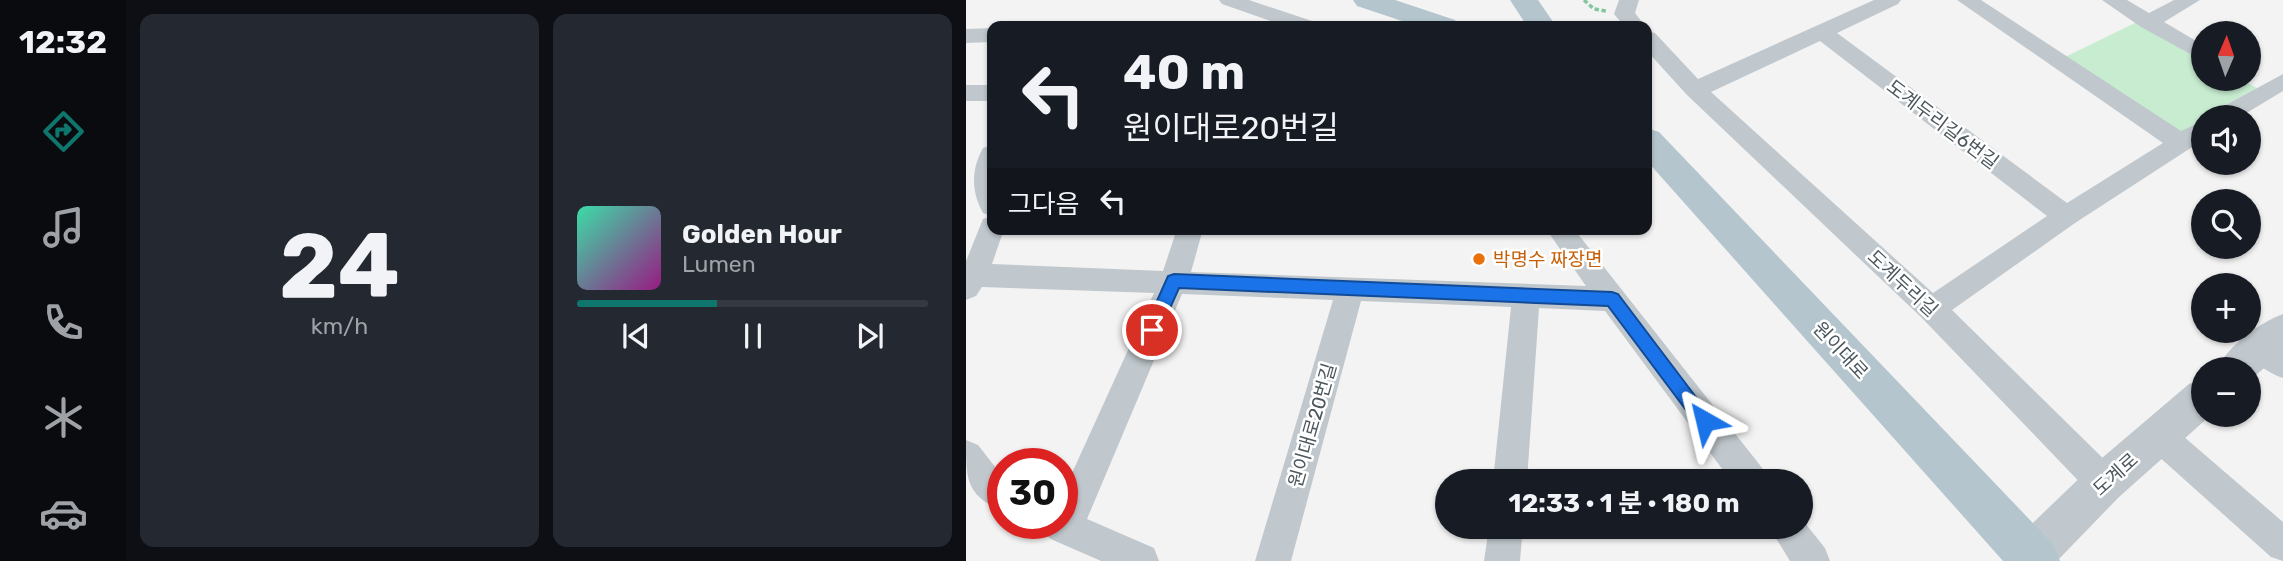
<!DOCTYPE html>
<html lang="ko">
<meta charset="utf-8">
<style>
body{margin:0;font-family:Rubik,"Noto Sans KR",sans-serif;background:#242831;color:#f1f3f6;height:100vh;display:flex;flex-direction:column;font-size:26px;white-space:nowrap}
*{box-sizing:border-box;margin:0}
p{font-size:23px;color:#9ea1a6}
.icon{flex:none;width:38px;height:38px;fill:none;stroke:currentColor;stroke-width:2;stroke-linecap:round;stroke-linejoin:round}
.map{position:relative;flex:1;overflow:hidden}
.sheet{display:flex;flex-direction:column;gap:14px;padding:14px;background:#0d0f14;width:840px}
.sheet>*{flex:none}
.top-card{position:absolute;left:21px;top:21px;width:665px;height:214px;border-radius:14px;box-shadow:0 2px 5px #0004;background:#171b24;color:#f1f3f6;overflow:hidden}
.needle{width:46px;rotate:2deg}
.controls{position:absolute;left:1225px;top:21px;display:grid;gap:14px}
.controls a{display:grid;place-items:center;width:70px;height:70px;border-radius:50%;background:#171b24;box-shadow:0 2px 5px #0004;font-size:35px}
.speed{position:absolute;left:21px;top:448px;display:flex;gap:14px;font-size:35px;font-weight:700;text-align:center}
.speed>*{display:grid;place-content:center;width:91px;height:91px;border-radius:50%;background:#171b24;box-shadow:0 2px 5px #0004;line-height:1}
.speed .limit{border:10px solid #d22;background:#fff;color:#111}
.pin{position:absolute;display:grid;place-items:center;width:60px;height:60px;color:#fff;margin:-30px;border:4px solid #fff;border-radius:50%;box-shadow:0 2px 7px #0007}
.me{position:absolute;width:77px;margin:-38px;rotate:323deg;stroke-linejoin:round;filter:drop-shadow(0 0 5px #0008)}
.turn{display:flex;align-items:center;gap:24px;height:147px;padding:0 21px;font-size:32px}
.turn .icon{width:91px;height:91px;stroke-width:2.5}
.turn b{display:block;font-size:49px;line-height:60px}
.then{display:flex;align-items:center;height:66px;padding:0 21px;background:#0003;gap:14px;font-size:26px}
.sheet .tile{flex:1;display:flex;flex-direction:column;justify-content:center;gap:10px;min-width:0;padding:0 24px;border-radius:14px;background:#242831}
.sheet .dial{align-items:center;gap:0}
.dial b{font-size:91px;line-height:1}
.song{display:flex;align-items:center;gap:21px}
.cover{width:84px;height:84px;border-radius:10px;background:linear-gradient(135deg,hsl(160 70% 55%),hsl(310 70% 35%))}
.played{height:7px;border-radius:4px;background:linear-gradient(90deg,#0f766e 40%,#363941 40%)}
.keys{display:flex;justify-content:space-around;direction:ltr}
.sheet .tiles{flex:1;display:grid;gap:14px;grid-template-columns:repeat(2,1fr)}
.trip{position:absolute;left:469px;top:469px;width:378px;height:70px;border-radius:35px;background:#171b24;box-shadow:0 2px 5px #0004;font-weight:700;line-height:70px;text-align:center}
main{display:flex;flex:1;min-height:0}
.tab-bar{display:flex;flex-direction:column;width:126px;justify-content:space-around;align-items:center;background:#090b0e;color:#9ea1a6}
.tab-bar .icon{width:49px;height:49px}
.tab-bar .on{color:#0f766e}
.tab-bar b{font-size:32px;color:#f1f3f6}
.map>svg:first-child{display:block}
.green{fill:#c7ecd0}
.lines{fill:none;stroke-linecap:round;stroke-linejoin:round}
.path{stroke:#82c79c;stroke-width:3.5;stroke-dasharray:4.5 2.5;stroke-linecap:butt}
.minor{fill:#c0c8cd;fill-rule:evenodd}
.tertiary{fill:#c0c8cd;fill-rule:evenodd}
.primary{fill:#b5c5ce;fill-rule:evenodd}
.route{fill:#1a73e8;stroke:#114b97;stroke-width:2}
.food-dot{fill:#e8710a;stroke:#fff;stroke-width:2.5}
.labels{text-anchor:middle;stroke-width:5;stroke-linejoin:round;paint-order:stroke}
.street-label{font-size:19px;fill:#4c585e;stroke:#fff}
.food-label{font-size:19px;fill:#c56008;stroke:#fff;text-anchor:start}
</style>
<main>
<nav class="tab-bar">
<b>12:32</b>
<svg class="icon on" aria-label="directions" viewBox="0 0 24 24"><path d="M12 3l9 9-9 9-9-9zM9 14v-3h6M13 9l2 2-2 2"/></svg>
<svg class="icon" aria-label="music" viewBox="0 0 24 24"><path d="M9 18V5l10-2v13"/><circle cx="6" cy="18" r="3"/><circle cx="16" cy="16" r="3"/></svg>
<svg class="icon" aria-label="phone" viewBox="0 0 24 24"><path d="M5 4h4l2 5-3 2q2 4 5 5l2-3 5 2v4C11 20 4 13 5 4z"/></svg>
<svg class="icon" aria-label="climate" viewBox="0 0 24 24"><path d="M12 3v18M4 7l16 10M4 17L20 7"/></svg>
<svg class="icon" aria-label="car" viewBox="0 0 24 24"><path d="M5 17H2v-5l4-1 3-4h7l3 4 3 1v5h-3M9 17h6M6 11h13"/><circle cx="7" cy="17" r="2"/><circle cx="17" cy="17" r="2"/></svg>
</nav>
<section class="sheet">
<div class="tiles">
<div class="tile dial"><b>24</b><p>km/h</p></div>
<div class="tile">
<div class="song"><i class="cover"></i><div><b>Golden Hour</b><p>Lumen</p></div></div>
<div class="played"></div>
<div class="keys"><svg class="icon" aria-label="previous" viewBox="0 0 24 24"><path d="M18 5L8 12l10 7zM5 5v14"/></svg><svg class="icon" aria-label="pause" viewBox="0 0 24 24"><path d="M8 5v14M16 5v14"/></svg><svg class="icon" aria-label="next" viewBox="0 0 24 24"><path d="M6 5l10 7-10 7zM19 5v14"/></svg></div>
</div>
</div>
</section>
<div class="map">
<svg width="1317" height="561" viewBox="0 0 1317 561">
<rect width="100%" height="100%" fill="#f4f3f3"/>
<path class="green" d="M1173,21L1237,58V79H1274L1291,88L1250,117H1237V126L1216,141L1095,59Z"/>
<g class="lines">
<path class="path" d="M618,0L628,9L640,11"/>
<g class="minor">
<path d="M253,0H283L346,21L350,26H319L256,4Z"/>
<path d="M653,0H673L669,13L679,26H658L648,14Z"/>
<path d="M908,0H935L932,4L871,33L1101,203L1197,143L991,0H1015L1215,131L1237,121V140L1109,223L986,310L1150,471L1155,483L1150,495L1138,499L1126,495L956,318L721,95L681,51V31L689,33L732,79ZM854,41L1081,216L967,293L745,92Z"/>
<path d="M1136,0H1161L1183,13L1208,0H1234L1198,22L1237,45V61L1175,27Z"/>
<path d="M26,28V42L0,43V29Z"/>
<path d="M1317,74V91L1274,117H1245L1249,111Z"/>
<rect x="0" y="85" width="26" height="16"/>
<path d="M26,145V229H38L26,264L197,271L211,229H237L225,272L620,286L580,229H608L797,469L802,481H765L639,311L573,308L561,481H527L545,307L395,301L325,561H289L367,300L216,294L121,519L188,548L193,561H135L87,540L79,535L74,523H96V495L188,293L16,287L10,296L0,300V261L17,219L26,216L17,213C5,192 5,169 17,148Z"/>
<path d="M1295,335L1317,347V378C1302,373 1287,363 1280,348L1284,339Z"/>
<path d="M1192,420L1203,424L1317,522V561L1305,557L1181,446L1176,435L1181,424Z"/>
<path d="M0,440L12,445L37,477V512C0,494 0,482 0,440Z"/>
<path d="M835,518L859,548L864,561H824L803,527H835Z"/>
<path d="M523,527H557L554,561H518Z"/>
</g>
<g class="tertiary">
<path d="M1317,314V352L1283,381V369H1251C1261,347 1294,322 1317,314Z"/>
<path d="M1237,379V415H1245L1153,497L1091,561H1045L1043,556L1049,540L1123,469L1223,384Z"/>
</g>
<g class="primary">
<path d="M387,0H429L489,20L494,26H451L391,6Z"/>
<path d="M544,0H572L590,26H561Z"/>
<path d="M681,128L693,132L1087,544L1094,561H1037L681,161Z"/>
</g>
</g>
<path class="route" d="M208,274L646,292L652,294L748,421L745,426L739,429L732,426L642,306L213,288L192,335H180L178,330L202,276Z"/>
<circle class="food-dot" cx="513" cy="259" r="7"/>
<g class="labels">
<g class="street-label">
<text transform="translate(977 124) rotate(37)" y="7">도계두리길6번길</text>
<text transform="translate(937 283) rotate(43)" y="7">도계두리길</text>
<text transform="translate(875 350) rotate(47)" y="7">원이대로</text>
<text transform="translate(346 425) rotate(-74)" y="7">원이대로20번길</text>
<text transform="translate(1149 474) rotate(-42)" y="7">도계로</text>
</g>
<g class="food-label">
<text x="527" y="266">박명수 짜장면</text>
</g>
</g>
</svg>
<div class="controls">
<a><svg class="needle" viewBox="-14 -14 28 28"><path d="M0-13l5 13h-10z" fill="#e53935"/><path d="M0 13l5-13h-10z" fill="#9ea1a6"/></svg></a>
<a><svg class="icon" aria-label="sound" viewBox="0 0 24 24"><path d="M4 9h4l5-4v14l-5-4H4zM17 9q2 3 0 6"/></svg></a>
<a><svg class="icon" aria-label="search" viewBox="0 0 24 24"><circle cx="10" cy="10" r="6"/><path d="M15 15l6 6"/></svg></a>
<a>+</a>
<a>−</a>
</div>
<div class="speed"><div class="limit">30</div></div>
<div class="pin" style="left:186px;top:330px;background:#d93025"><svg class="icon" aria-label="arrive" viewBox="0 0 24 24"><path d="M6 21V4h12l-3 4 3 4H6"/></svg></div>
<svg class="me" style="left:739px;top:421px" viewBox="-20 -20 40 40"><path d="M0-17L14 15 0 8-14 15z" fill="#1a73e8" stroke="#fff" stroke-width="4"/></svg>
<div class="trip">12:33 · 1 분 · 180 m</div>
<div class="top-card">
<div class="turn"><svg class="icon" aria-label="left" viewBox="0 0 24 24"><path d="M17 20v-9H6M10 6l-5 5 5 5"/></svg><div><b>40 m</b>원이대로20번길</div></div>
<div class="then">그다음<svg class="icon" aria-label="left" viewBox="0 0 24 24"><path d="M17 20v-9H6M10 6l-5 5 5 5"/></svg></div>
</div>
</div>
</main>
